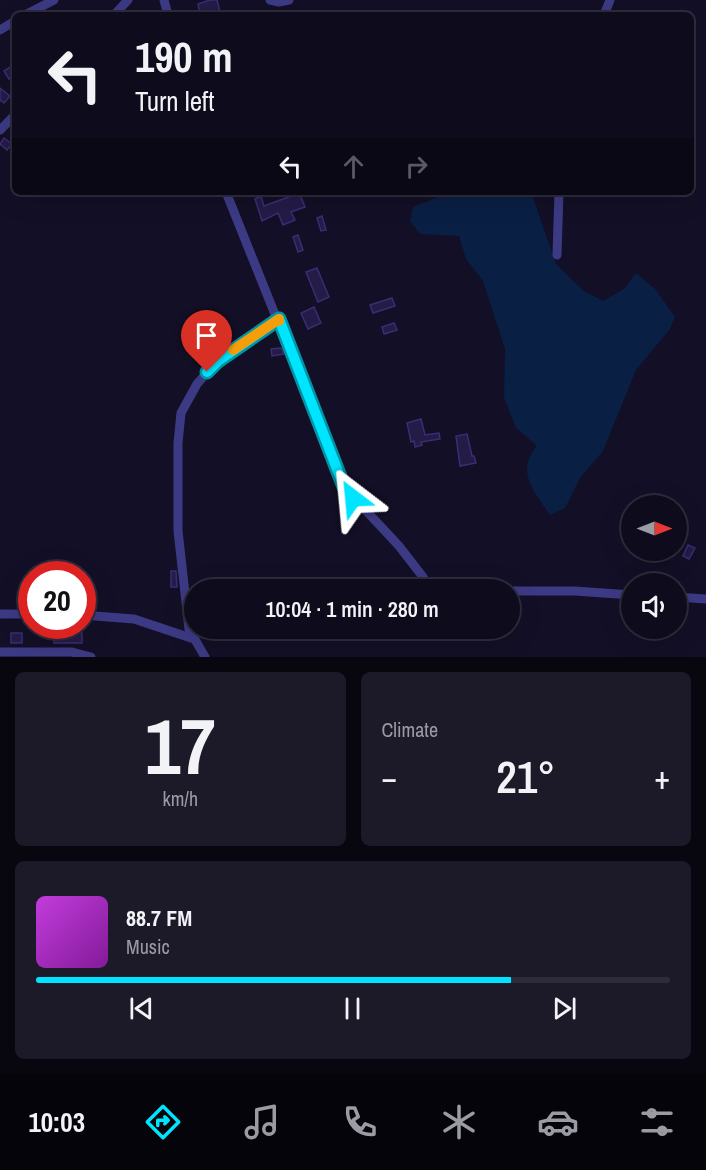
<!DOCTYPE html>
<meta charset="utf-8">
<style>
body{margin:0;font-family:"Archivo Narrow",sans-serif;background:#1c1929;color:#f1f3f6;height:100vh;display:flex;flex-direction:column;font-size:22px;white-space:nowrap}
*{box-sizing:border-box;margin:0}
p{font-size:20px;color:#9b9ba3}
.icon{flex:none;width:33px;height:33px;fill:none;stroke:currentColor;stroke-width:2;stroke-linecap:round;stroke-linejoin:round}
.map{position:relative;height:657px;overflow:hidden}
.details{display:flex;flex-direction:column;gap:15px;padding:15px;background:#08060f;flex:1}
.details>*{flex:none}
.hud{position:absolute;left:12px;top:12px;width:682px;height:183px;border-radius:9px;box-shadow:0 6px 24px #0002,0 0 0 2px #2e2b3b;background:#0e0b1c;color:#f1f3f6;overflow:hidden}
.needle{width:39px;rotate:90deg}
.tools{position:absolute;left:621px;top:495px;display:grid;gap:12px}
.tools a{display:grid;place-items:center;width:66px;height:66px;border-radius:50%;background:#0e0b1c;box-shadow:0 6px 24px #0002,0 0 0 2px #2e2b3b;font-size:30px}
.speed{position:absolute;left:18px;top:561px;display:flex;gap:12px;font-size:30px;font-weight:700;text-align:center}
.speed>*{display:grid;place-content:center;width:78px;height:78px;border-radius:50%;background:#0e0b1c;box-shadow:0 6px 24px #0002,0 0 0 2px #2e2b3b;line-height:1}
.speed .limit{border:9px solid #d22;background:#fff;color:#111}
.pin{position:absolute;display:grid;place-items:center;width:51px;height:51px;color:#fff;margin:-62px -26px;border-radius:50% 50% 50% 0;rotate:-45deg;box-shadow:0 0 6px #0007}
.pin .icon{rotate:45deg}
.me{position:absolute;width:66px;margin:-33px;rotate:331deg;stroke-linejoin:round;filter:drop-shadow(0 0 4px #0008)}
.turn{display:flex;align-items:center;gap:21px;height:126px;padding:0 24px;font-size:27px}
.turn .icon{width:78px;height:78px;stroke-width:2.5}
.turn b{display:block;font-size:42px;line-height:51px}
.lanes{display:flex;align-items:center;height:57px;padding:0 24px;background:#0003;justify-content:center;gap:30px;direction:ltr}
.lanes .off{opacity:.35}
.big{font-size:45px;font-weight:600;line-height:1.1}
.details .widget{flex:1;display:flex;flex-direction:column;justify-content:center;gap:9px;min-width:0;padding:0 21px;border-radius:9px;background:#1c1929}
.details .dial{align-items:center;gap:0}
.dial b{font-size:78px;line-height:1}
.song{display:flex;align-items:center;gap:18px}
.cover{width:72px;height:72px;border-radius:9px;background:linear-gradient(135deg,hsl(290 70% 55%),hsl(290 70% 35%))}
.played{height:6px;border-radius:3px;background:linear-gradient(90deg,#00e5ff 75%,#2e2b3b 75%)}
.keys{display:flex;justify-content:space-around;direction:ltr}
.heat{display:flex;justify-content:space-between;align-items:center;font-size:33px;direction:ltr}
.details .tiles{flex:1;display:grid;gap:15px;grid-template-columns:1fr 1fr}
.widget:last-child{grid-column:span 2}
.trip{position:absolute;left:184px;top:579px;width:336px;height:60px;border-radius:30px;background:#0e0b1c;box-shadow:0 6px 24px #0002,0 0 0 2px #2e2b3b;font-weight:600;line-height:60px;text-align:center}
.menu{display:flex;height:96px;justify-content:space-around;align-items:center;background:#06040b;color:#9b9ba3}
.menu .icon{width:42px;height:42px}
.menu .selected{color:#00e5ff}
.menu b{font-size:27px;color:#f1f3f6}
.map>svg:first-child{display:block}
.water{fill:#0a1f44}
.building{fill:#241b47;stroke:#3b2d73;stroke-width:1.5}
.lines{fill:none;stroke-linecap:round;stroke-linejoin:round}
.minor{stroke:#3d3a85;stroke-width:9}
.route-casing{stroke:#0095a6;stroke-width:15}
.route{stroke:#00e5ff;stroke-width:10}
.slow{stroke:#f59e0b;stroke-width:10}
</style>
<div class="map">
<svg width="706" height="657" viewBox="0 0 706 657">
<rect width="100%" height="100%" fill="#130f26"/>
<path class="water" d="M451,192H531L556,264L584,291L603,301L624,289L636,273L655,289L675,317L670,329L636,370L603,451L580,478L565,508L550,515C534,492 515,471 537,446L516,428L504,398L505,349L483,281L466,259L459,236L420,234L410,221L413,207Z"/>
<g class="building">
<path d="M210,0H217L220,12L200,15L198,4Z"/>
<path d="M15,64V74L9,79L4,71Z"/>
<path d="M0,88L10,96L4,103L0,100Z"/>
<path d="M4,138L12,144L7,150L0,144Z"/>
<path d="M293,192H299L305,207L291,212L295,220L283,225L278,213L262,221L255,199L261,196L264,206L294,195Z"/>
<path d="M322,216L326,230L321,231L317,218Z"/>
<path d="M298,235L303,250L298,252L293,237Z"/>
<path d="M317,268L329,297L318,302L306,272Z"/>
<path d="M392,298L395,306L373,313L370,305Z"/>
<path d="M314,307L321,323L308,329L301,313Z"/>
<path d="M394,323L397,330L384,334L382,327Z"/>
<path d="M281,348L284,354L272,356L271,349Z"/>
<path d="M421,419L425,435L439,433L440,439L421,442L422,445L415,447L414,441L411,442L407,423Z"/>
<path d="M467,434L472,456H474L476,463L460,466L456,436Z"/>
<path d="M688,545L695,548L689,559L683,556Z"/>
<path d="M171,571H176L177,587H171Z"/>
<rect x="11" y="633" width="11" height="10"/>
<rect x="54" y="633" width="28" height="10"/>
</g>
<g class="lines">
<g class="minor">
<path d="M164,0L168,15"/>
<path d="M270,0L279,2L289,0"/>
<path d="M25,15L54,0"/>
<path d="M114,15L128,0"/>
<path d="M604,15L610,0"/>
<path d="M0,30L15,21"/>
<path d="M0,130L15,115"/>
<path d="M226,192L344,487L399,546L423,577L427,587"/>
<path d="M557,255L559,192"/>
<path d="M361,590L427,587L476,590"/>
<path d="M510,591H575L632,595"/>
<path d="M676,597L706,599"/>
<path d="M0,614H32"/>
<path d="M82,615L134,619L194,639"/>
<path d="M0,652H72L91,657"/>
<path d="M205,657L189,629L178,531V443L181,413L197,384L217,361L279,319"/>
</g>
</g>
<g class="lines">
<g class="route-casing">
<path id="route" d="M207,372L218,361L279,319L344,487L353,498"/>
</g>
<use href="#route" class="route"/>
<path class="slow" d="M233,350L279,319V321"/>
</g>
</svg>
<div class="tools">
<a><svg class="needle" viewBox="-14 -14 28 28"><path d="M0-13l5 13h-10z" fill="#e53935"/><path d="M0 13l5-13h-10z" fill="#9b9ba3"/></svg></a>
<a><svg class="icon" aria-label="sound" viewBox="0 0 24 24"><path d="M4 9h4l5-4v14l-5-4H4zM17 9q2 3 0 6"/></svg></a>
</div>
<div class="speed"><div class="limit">20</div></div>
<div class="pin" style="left:207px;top:372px;background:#d93025"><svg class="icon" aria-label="arrive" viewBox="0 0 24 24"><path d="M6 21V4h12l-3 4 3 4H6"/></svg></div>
<svg class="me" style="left:353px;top:498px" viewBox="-20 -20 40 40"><path d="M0-17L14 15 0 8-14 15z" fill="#00e5ff" stroke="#fff" stroke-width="4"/></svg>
<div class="trip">10:04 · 1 min · 280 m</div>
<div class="hud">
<div class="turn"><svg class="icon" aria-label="left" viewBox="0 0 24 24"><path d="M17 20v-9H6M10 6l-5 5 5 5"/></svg><div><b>190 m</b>Turn left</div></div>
<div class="lanes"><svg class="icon" aria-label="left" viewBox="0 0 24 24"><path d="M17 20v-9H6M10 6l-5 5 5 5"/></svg><svg class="icon off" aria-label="ahead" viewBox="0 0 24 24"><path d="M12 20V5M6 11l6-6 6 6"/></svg><svg class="icon off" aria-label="right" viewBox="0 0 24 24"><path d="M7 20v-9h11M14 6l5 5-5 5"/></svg></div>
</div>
</div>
<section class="details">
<div class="tiles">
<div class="widget dial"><b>17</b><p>km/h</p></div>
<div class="widget"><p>Climate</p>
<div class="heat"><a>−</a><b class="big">21°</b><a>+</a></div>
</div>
<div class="widget">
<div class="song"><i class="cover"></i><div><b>88.7 FM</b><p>Music</p></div></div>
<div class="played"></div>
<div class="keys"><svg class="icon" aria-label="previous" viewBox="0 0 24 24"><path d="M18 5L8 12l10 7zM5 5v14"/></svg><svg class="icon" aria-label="pause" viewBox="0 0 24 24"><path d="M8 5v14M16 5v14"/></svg><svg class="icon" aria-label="next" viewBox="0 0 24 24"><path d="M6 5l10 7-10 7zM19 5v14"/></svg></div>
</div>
</div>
</section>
<nav class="menu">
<b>10:03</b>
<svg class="icon selected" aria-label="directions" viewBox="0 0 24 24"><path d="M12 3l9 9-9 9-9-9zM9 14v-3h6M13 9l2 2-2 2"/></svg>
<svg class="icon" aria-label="music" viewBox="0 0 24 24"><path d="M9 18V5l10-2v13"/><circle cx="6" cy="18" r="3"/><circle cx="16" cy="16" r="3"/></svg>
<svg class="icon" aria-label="phone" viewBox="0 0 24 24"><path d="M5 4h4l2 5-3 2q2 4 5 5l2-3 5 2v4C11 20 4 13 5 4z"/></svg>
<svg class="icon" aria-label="climate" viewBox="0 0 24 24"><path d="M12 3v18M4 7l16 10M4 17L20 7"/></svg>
<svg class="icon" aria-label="car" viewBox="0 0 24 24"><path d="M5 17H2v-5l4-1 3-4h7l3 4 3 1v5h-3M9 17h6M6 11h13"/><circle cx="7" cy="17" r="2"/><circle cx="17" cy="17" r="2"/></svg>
<svg class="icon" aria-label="filters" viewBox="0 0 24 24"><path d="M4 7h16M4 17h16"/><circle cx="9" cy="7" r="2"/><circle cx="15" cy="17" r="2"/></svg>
</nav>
